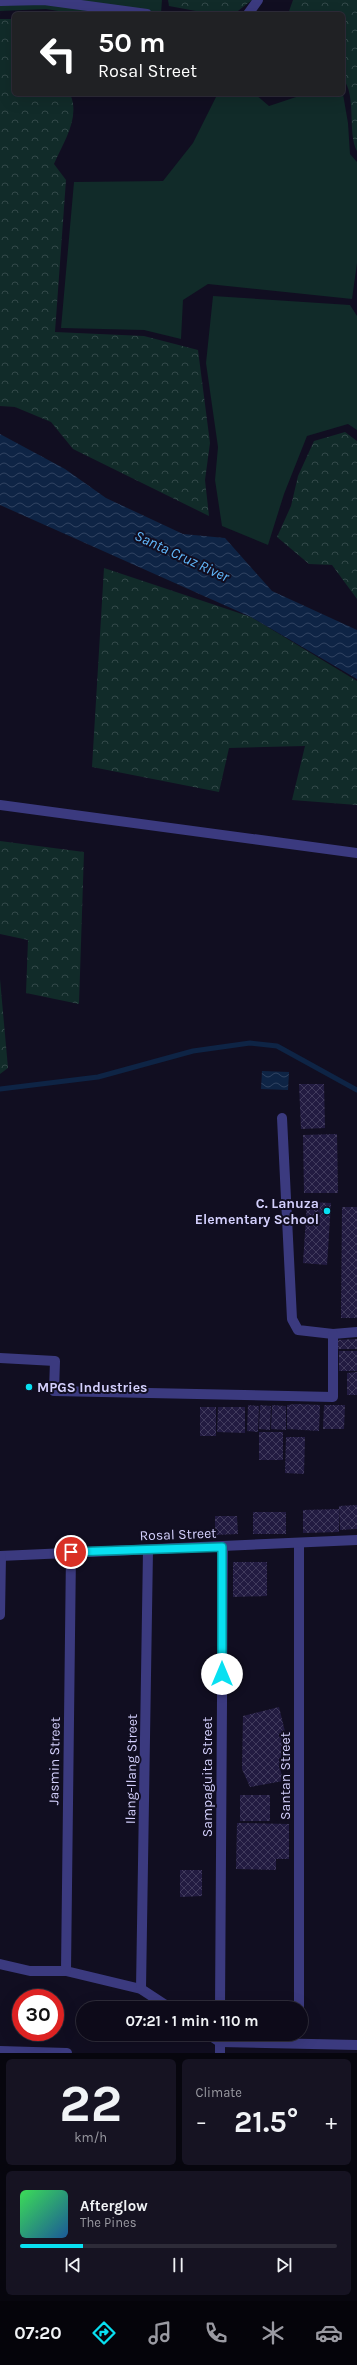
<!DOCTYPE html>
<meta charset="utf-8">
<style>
body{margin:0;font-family:Karla,sans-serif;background:#161322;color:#f1f3f6;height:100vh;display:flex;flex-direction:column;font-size:15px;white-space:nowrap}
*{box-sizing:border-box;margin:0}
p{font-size:13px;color:#9a9aa2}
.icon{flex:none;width:22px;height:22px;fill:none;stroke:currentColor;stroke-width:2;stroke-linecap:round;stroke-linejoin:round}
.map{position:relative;height:2053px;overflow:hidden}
.drawer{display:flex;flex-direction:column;gap:6px;padding:6px;background:#07060e;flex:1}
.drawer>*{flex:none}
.hud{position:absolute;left:12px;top:12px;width:333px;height:84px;border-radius:6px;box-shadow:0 4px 16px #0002,0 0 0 1px #2d2b38;background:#202124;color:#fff;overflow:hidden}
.speed{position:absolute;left:12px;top:1989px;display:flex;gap:8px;font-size:20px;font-weight:700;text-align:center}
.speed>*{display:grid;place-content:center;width:52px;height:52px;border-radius:50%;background:#0d0a19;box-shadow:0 4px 16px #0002,0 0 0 1px #2d2b38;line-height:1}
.speed .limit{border:6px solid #d22;background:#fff;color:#111}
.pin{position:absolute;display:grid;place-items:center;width:34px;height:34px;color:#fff;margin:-17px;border:2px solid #fff;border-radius:50%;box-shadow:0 1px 4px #0007}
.me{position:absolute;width:44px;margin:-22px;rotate:0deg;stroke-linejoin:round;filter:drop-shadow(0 0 3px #0008)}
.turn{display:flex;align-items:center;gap:14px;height:84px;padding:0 20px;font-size:18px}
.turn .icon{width:52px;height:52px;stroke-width:2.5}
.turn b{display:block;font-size:28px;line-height:34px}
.big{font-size:30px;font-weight:700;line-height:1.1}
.drawer .card{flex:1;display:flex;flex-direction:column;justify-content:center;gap:6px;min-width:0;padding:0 14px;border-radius:6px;background:#161322}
.drawer .dial{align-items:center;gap:0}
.dial b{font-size:52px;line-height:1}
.song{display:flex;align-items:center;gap:12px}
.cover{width:48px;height:48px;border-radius:6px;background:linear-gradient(135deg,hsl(130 70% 55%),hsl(210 70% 35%))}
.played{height:4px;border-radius:2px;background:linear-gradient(90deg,#08e0f1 20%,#2d2b38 20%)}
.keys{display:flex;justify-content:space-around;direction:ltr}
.heat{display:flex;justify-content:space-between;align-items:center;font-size:22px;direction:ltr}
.drawer .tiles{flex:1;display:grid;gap:6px;grid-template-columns:1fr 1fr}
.card:last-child{grid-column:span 2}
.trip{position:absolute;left:76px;top:2001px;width:232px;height:40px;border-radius:20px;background:#0d0a19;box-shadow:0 4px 16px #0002,0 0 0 1px #2d2b38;font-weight:700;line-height:40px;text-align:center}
.tabs{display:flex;height:64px;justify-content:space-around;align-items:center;background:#05040a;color:#9a9aa2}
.tabs .icon{width:28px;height:28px}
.tabs .on{color:#08e0f1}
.tabs b{font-size:18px;color:#f1f3f6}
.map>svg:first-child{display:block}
.grass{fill:#112b29}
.forest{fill:url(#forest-crowns)}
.water{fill:url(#water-waves)}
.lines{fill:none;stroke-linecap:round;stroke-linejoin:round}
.stream{stroke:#0e2445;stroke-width:5}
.building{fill:url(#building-cross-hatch)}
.minor{stroke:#3b3a7f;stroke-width:10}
.route-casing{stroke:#05929d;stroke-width:10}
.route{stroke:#08e0f1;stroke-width:7}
.poi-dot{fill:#08e0f1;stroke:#110e21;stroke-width:1.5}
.labels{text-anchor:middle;stroke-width:4;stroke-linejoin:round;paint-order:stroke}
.poi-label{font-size:14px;font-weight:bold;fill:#d4d0fd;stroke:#110e21;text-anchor:end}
.street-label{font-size:14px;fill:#d4d0fd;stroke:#110e21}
.water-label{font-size:15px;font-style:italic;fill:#61b7fa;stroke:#110e21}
</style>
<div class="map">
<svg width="357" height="2053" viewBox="0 0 357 2053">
<defs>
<pattern id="forest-crowns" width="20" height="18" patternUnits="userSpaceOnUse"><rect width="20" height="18" fill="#112b29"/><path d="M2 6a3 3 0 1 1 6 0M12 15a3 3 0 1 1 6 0" fill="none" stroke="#334949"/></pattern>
<pattern id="water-waves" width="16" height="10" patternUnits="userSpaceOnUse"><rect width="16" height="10" fill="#0e2445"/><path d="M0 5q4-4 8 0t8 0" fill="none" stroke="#304361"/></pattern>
<pattern id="building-cross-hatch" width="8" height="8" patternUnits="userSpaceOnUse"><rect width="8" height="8" fill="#221b41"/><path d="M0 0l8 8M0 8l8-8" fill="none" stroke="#413b5d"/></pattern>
</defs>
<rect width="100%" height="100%" fill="#110e21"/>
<g class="grass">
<path d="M0,0H162L161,14H76L46,9L0,11Z"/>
<path d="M221,94H255L269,106L305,94H343L348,123L350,154L357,162V263L352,299L208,284L183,300L181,339L144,330L61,328L74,182L163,181L193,143L216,97Z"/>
<path d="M213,296L350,305L357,316V430L348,424L307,436L284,494L268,545L222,526L215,480L218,447L206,363Z"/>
</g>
<g class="forest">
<path d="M168,0H252L234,14H212L169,6Z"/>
<path d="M293,0H357V151C347,133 357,95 343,79V14H288Z"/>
<path d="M0,19H14V94H70C81,117 63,143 54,164L66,180L55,332L144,336L198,350L210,443L205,480L209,516L73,449L51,422L15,407L0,406Z"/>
<path d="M345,432L357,441V599L332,565L309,564L277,537L291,506L298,476L314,441Z"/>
<path d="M104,568L251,617L357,681V805L292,800L305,746L229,748L219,792L92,767Z"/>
<path d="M0,841L84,852L79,1004L26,993L28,940L0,934Z"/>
<path d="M0,979L8,1068L0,1074Z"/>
</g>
<g class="water">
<path d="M0,434L65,469L106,498L183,534L225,538L272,591L357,630V679L251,617L0,505Z"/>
<path d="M262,1071L289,1072L288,1090L261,1089Z"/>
</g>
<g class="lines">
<path class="stream" d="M0,1089L98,1077L193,1051L250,1043L277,1046L357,1090"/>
</g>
<g class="building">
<path d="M299,1084H324L325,1128L301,1129Z"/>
<path d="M337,1134L338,1193H304L303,1135Z"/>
<path d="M307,1202L331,1203L327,1265L303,1263Z"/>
<path d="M342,1207H357V1318H341Z"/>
<path d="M357,1339V1349H337V1340Z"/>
<rect x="339" y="1351" width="18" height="20"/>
<path d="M357,1372V1395H347V1373Z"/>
<path d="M296,1404L320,1405L319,1431L287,1429V1405Z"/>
<path d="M248,1405L259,1406L258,1432L247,1431Z"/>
<path d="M260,1405L271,1406L270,1430L259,1429Z"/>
<path d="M272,1405L286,1406V1430L271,1429Z"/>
<path d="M324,1405H345L344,1429H323Z"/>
<rect x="200" y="1407" width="16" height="29"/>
<path d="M218,1407H245V1433L217,1432Z"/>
<rect x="259" y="1432" width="24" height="28"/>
<path d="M286,1437H305L304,1474L285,1473Z"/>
<path d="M357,1505V1529L340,1530L339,1506Z"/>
<path d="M339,1509V1532L303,1533V1510Z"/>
<rect x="253" y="1512" width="33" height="22"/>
<path d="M215,1516H237L238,1534L215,1535Z"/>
<path d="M233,1562H267V1596L233,1597Z"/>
<path d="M279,1707L292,1760L279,1763L283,1781L250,1787L242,1769L243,1716Z"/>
<rect x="240" y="1795" width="30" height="26"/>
<path d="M237,1823L289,1824V1859H276V1870L236,1869Z"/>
<path d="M180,1870H202V1896L180,1897Z"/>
</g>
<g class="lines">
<g class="minor">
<path d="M0,1L44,0L147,14"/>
<path d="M248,14L258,0"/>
<path d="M0,805L357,853"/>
<path d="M282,1118L292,1319L298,1330L333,1334L357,1332"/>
<path d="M0,1358L55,1361L54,1391L333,1397V1334"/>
<path d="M299,1543V2008"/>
<path d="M0,1556L357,1540"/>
<path d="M0,1615L1,1556"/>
<path d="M0,1964L30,1971H66L141,1989L170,2008"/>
<path d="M66,1971L71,1552"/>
<path d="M141,1989L148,1550"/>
<path d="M220,2008L223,1547"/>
<path d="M208,2034L220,2042L357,2045"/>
<path d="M220,2036V2053"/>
<path d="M0,2051L67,2053"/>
</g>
</g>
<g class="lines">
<g class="route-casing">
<path id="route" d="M71,1552L222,1547V1674"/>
</g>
<use href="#route" class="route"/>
</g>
<g class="poi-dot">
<circle cx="327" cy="1211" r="4"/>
<circle cx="29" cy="1387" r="4"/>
</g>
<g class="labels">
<g class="poi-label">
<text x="319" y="1208">C. Lanuza<tspan x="319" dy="16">Elementary School</tspan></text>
<text x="37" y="1392" text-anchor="start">MPGS Industries</text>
</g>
<g class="street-label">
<text transform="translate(178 1534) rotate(-2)" y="5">Rosal Street</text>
<text transform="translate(54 1761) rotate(-89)" y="5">Jasmin Street</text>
<text transform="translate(131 1769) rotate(-89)" y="5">Ilang-Ilang Street</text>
<text transform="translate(285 1776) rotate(-90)" y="5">Santan Street</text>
<text transform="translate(207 1777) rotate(-90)" y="5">Sampaguita Street</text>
</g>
<g class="water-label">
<text transform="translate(182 556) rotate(25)" y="5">Santa Cruz River</text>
</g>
</g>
</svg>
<div class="speed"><div class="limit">30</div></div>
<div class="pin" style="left:71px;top:1552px;background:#d93025"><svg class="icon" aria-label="arrive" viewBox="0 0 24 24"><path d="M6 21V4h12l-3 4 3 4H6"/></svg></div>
<svg class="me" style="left:222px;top:1674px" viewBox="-20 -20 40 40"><circle r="19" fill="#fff"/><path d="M0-13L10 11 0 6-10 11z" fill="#08e0f1"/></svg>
<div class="trip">07:21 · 1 min · 110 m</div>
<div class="hud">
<div class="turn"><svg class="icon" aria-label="left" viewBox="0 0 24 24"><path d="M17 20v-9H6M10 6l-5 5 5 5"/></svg><div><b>50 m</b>Rosal Street</div></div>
</div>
</div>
<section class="drawer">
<div class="tiles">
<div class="card dial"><b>22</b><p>km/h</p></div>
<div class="card"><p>Climate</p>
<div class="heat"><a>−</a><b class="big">21.5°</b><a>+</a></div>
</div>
<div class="card">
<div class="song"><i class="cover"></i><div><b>Afterglow</b><p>The Pines</p></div></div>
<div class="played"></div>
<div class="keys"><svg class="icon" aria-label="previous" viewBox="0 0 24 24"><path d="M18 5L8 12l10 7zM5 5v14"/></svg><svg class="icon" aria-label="pause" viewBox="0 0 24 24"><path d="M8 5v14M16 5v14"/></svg><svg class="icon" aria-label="next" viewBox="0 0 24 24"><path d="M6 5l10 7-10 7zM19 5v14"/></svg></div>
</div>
</div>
</section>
<nav class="tabs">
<b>07:20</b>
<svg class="icon on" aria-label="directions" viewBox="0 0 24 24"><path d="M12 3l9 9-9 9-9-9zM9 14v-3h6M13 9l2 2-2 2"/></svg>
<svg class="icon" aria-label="music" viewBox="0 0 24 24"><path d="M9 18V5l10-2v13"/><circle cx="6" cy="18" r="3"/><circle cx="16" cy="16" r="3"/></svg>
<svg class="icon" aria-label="phone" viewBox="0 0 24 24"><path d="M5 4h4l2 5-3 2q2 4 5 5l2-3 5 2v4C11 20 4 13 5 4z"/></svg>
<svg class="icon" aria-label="climate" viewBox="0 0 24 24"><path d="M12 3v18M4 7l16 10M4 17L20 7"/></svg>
<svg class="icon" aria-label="car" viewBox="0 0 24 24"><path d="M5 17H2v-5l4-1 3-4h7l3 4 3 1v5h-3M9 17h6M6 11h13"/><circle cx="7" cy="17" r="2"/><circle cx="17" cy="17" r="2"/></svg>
</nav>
